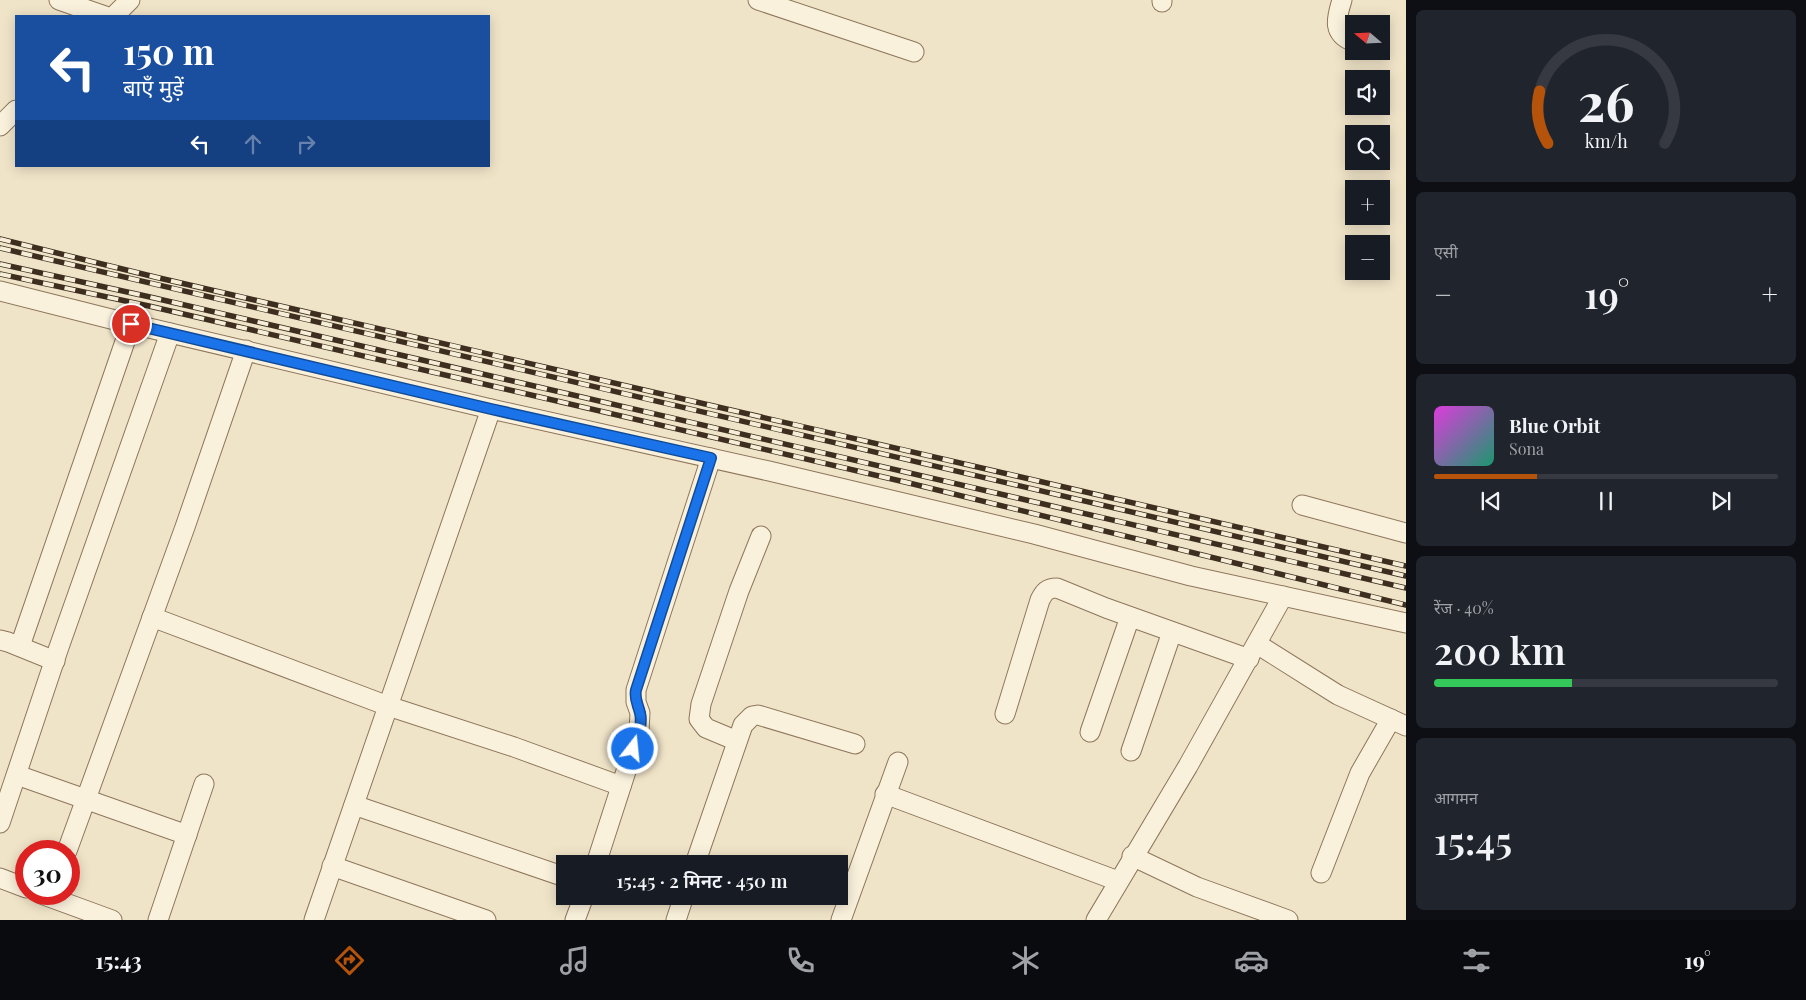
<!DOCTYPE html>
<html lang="hi">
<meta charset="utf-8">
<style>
body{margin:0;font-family:"Playfair Display","Noto Sans Devanagari",serif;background:#20242c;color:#f1f3f6;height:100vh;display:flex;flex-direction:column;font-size:19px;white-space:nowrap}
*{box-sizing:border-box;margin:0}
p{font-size:16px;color:#9ea1a6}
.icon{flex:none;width:28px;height:28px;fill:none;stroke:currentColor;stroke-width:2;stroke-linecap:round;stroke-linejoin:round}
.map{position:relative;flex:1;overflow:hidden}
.details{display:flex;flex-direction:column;gap:10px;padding:10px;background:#0d0f14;width:400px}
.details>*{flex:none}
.guide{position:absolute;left:15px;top:15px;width:475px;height:152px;border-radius:0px;box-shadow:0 2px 12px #0003;background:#1a4fa0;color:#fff;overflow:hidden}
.needle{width:32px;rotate:289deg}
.controls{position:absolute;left:1345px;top:15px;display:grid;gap:10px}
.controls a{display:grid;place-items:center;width:45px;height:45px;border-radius:0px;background:#171b24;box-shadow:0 2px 12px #0003;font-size:25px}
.speed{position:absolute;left:15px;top:840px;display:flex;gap:10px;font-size:25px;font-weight:700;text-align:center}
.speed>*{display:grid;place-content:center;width:65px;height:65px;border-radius:50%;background:#171b24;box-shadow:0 2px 12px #0003;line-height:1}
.speed .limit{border:8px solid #d22;background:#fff;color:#111}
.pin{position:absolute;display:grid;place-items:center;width:42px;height:42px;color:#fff;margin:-21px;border:2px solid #fff;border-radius:50%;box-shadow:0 1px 5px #0007}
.me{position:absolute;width:55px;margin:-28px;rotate:16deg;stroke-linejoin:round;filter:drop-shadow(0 0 4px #0008)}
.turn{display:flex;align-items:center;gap:18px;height:105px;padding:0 25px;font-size:22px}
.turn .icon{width:65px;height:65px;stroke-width:2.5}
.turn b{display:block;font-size:35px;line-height:42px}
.lanes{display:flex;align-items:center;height:48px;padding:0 25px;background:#0003;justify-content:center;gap:25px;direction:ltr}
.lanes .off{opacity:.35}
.big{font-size:38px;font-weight:600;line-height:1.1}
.details .tile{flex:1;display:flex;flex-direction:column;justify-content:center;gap:8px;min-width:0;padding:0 18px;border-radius:8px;background:#20242c}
.details .dial{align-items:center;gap:0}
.dial svg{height:130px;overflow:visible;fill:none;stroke:#363941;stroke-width:7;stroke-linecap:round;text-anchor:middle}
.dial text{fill:#f1f3f6;stroke:none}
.song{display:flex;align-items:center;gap:15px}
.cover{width:60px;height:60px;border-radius:8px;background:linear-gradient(135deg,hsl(300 70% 55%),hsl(160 70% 35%))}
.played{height:5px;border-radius:2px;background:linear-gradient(90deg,#b45309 30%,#363941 30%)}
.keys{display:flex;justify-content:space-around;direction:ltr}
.heat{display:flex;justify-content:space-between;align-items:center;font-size:28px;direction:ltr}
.charge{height:8px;border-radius:4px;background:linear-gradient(90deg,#34c759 40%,#363941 0)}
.trip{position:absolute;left:556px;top:855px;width:292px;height:50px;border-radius:0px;background:#171b24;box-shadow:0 2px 12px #0003;font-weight:600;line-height:50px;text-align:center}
.tab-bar{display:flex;height:80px;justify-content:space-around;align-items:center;background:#090b0e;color:#9ea1a6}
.tab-bar .icon{width:35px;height:35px}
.tab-bar .current{color:#b45309}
.tab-bar b{font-size:22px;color:#f1f3f6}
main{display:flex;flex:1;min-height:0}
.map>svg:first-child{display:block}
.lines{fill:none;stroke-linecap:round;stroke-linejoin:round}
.minor-casing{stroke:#8d765c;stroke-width:21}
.minor{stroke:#faf1dc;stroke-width:19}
.rail-casing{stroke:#3d2e20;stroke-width:5.5}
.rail{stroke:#f7eed8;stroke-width:4;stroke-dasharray:11;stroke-linecap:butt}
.route-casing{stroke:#114b97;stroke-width:12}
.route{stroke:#1a73e8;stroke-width:9}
</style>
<main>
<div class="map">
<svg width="1406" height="920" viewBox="0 0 1406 920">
<rect width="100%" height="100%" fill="#f0e4c8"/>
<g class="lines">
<g class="minor-casing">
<g id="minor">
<path d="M59,0L105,16"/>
<path d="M758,0L914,52"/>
<path d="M1342,0C1336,19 1332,34 1354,42"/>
<path d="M1162,2V0"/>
<path d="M114,16L130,0"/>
<path d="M0,126L16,110"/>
<path d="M0,291L111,319L491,409L769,471L1034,534L1191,576L1406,623"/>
<path d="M1302,505L1406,533"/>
<path d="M152,617L388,706L514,747L621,786"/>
<path d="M0,640L8,642L55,661"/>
<path d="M1257,644L1338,695L1406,726"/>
<path d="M20,646L131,324"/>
<path d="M1005,714L1040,600C1044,592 1047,588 1057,588L1106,608L1249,659"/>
<path d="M1090,732L1130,617"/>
<path d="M737,741L706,728L699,719L701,704L739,591L761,536"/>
<path d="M1131,751L1172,632"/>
<path d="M17,775L187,835"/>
<path d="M885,794L1118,881"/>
<path d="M354,805L565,877"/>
<path d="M0,823L58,650L170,333"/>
<path d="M67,851L185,527L246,350"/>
<path d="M1132,856L1197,887L1288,920"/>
<path d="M596,864L639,731L640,713L636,702V690L711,458"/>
<path d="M695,864L743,725L752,716L758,715L855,744"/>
<path d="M332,866L486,920"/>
<path d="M1321,873L1360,773L1391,719"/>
<path d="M0,878L26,888"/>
<path d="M41,894L112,920"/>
<path d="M158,920L204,784"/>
<path d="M314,920L491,409"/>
<path d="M575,920L584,896"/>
<path d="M676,920L684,896"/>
<path d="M841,920L898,762"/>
<path d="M1096,920L1188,766L1283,596"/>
</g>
</g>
<use href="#minor" class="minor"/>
<g class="rail-casing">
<g id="rail">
<path d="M0,239L155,277L1406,566"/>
<path d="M0,248L1406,576"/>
<path d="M0,264L150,297L1406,588"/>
<path d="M0,274L149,306L909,483L1406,605"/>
</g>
</g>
<use href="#rail" class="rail"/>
</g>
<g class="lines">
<g class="route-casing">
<path id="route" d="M131,324L491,409L711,458L636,690C634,699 638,704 640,713C643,725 637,738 633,749"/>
</g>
<use href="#route" class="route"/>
</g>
</svg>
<div class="controls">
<a><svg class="needle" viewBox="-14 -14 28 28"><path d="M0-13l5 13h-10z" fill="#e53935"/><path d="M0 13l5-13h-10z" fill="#9ea1a6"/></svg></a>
<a><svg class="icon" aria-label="sound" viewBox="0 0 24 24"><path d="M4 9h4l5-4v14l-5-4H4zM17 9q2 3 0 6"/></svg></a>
<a><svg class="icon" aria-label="search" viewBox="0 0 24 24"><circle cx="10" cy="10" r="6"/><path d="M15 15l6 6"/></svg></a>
<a>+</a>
<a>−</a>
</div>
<div class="speed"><div class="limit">30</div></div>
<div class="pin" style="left:131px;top:324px;background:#d93025"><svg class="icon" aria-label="arrive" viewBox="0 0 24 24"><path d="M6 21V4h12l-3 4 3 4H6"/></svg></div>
<svg class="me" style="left:633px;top:749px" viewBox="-20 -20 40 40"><circle r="17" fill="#1a73e8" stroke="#fff" stroke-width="3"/><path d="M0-11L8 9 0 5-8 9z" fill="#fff"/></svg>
<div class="trip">15:45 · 2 मिनट · 450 m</div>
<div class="guide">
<div class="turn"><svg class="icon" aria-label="left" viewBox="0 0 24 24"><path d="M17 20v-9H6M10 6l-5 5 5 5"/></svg><div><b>150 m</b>बाएँ मुड़ें</div></div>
<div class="lanes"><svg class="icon" aria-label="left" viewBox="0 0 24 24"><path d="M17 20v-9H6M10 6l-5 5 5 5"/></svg><svg class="icon off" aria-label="ahead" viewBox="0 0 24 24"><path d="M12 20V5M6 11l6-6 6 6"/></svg><svg class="icon off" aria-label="right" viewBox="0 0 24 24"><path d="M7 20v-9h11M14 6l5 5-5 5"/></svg></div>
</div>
</div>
<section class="details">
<div class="tile dial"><svg viewBox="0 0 100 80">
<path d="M14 69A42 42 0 1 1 86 69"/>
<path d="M14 69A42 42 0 0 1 9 37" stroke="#b45309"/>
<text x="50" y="56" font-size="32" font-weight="700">26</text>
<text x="50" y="72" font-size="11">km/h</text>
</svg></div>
<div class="tile"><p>एसी</p>
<div class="heat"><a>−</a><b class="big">19°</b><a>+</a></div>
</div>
<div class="tile">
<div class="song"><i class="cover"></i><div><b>Blue Orbit</b><p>Sona</p></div></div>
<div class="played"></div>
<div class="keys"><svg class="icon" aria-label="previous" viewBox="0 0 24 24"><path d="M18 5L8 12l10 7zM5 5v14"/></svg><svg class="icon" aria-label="pause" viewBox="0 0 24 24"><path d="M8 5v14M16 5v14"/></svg><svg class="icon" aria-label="next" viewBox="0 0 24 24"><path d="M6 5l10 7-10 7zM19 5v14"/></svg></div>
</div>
<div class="tile"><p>रेंज · 40%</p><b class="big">200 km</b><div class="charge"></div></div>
<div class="tile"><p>आगमन</p><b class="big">15:45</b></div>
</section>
</main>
<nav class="tab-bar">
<b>15:43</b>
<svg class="icon current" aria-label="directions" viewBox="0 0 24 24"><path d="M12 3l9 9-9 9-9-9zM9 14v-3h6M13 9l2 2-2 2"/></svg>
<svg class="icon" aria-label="music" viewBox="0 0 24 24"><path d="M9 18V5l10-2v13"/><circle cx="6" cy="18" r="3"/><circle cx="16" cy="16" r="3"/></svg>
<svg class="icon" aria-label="phone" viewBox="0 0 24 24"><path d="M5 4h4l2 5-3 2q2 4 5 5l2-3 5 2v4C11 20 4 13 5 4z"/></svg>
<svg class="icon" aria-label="climate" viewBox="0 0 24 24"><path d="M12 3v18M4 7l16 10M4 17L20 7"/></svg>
<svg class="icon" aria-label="car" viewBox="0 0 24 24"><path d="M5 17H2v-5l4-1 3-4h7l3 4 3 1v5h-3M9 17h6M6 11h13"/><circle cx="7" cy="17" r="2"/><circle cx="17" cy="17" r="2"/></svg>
<svg class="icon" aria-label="filters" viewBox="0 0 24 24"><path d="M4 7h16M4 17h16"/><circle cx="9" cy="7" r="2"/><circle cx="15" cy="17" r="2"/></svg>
<b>19°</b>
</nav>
